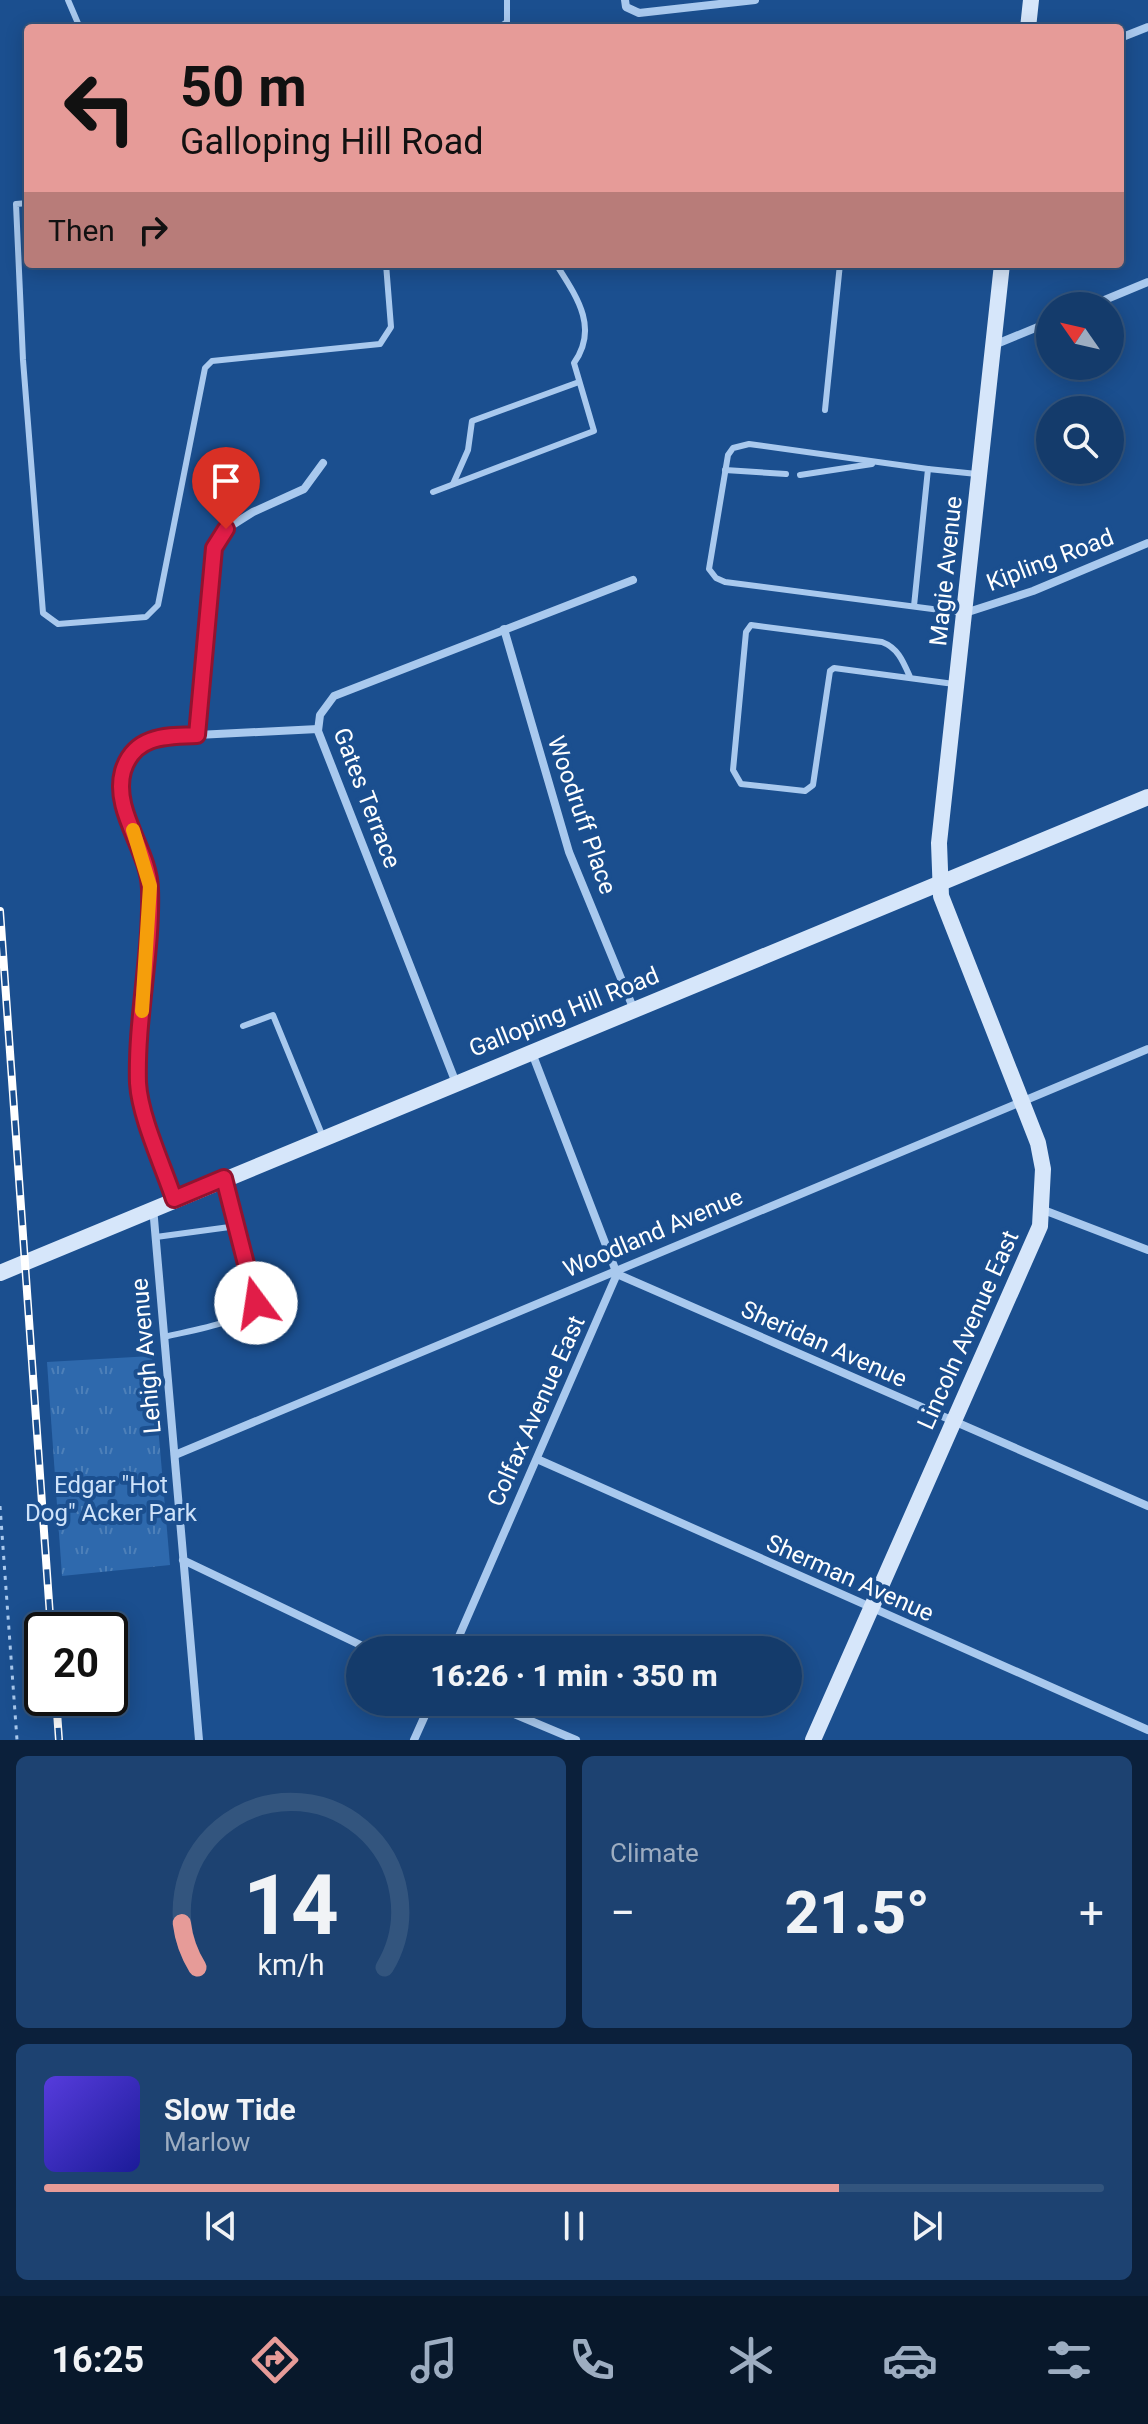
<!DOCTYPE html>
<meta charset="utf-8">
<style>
body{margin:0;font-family:Roboto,sans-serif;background:#1d4271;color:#f1f3f6;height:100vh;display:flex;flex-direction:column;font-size:30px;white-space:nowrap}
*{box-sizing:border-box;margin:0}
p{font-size:26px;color:#9dadc1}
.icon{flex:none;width:44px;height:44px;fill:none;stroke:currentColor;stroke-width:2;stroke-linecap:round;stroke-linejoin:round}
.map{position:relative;height:1740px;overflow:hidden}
.sheet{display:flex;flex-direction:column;gap:16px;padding:16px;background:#0b203b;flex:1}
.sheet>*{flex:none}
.guide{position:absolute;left:24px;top:24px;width:1100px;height:244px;border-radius:8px;box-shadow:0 4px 20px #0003,0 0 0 2px #33557e;background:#e69b98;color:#111;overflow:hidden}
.needle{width:52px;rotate:304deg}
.controls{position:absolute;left:1036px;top:292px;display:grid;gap:16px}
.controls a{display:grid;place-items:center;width:88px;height:88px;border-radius:50%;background:#143b6b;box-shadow:0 4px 20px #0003,0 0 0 2px #33557e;font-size:40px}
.speed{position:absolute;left:24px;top:1612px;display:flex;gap:16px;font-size:40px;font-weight:700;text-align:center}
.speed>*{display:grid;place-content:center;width:104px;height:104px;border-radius:50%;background:#143b6b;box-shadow:0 4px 20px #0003,0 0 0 2px #33557e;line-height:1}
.speed .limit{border:4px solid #111;border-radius:12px;background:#fff;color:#111}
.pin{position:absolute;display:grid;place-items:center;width:68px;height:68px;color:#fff;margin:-82px -34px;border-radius:50% 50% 50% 0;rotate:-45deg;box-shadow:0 0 8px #0007}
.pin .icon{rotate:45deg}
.me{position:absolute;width:88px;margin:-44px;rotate:346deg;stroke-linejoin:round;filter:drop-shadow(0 0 6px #0008)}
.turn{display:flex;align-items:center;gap:28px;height:168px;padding:0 24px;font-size:36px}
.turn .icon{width:104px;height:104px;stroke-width:2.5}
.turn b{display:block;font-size:56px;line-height:68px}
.then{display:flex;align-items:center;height:76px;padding:0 24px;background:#0003;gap:16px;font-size:30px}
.big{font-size:60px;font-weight:800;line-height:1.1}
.sheet .tile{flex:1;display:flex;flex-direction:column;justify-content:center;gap:12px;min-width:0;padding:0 28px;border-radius:12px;background:#1d4271}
.sheet .dial{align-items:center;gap:0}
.dial svg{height:208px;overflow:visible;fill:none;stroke:#33557e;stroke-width:7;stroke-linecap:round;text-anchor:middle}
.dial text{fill:#f1f3f6;stroke:none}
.song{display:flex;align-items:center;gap:24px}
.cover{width:96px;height:96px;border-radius:12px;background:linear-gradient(135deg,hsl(250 70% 55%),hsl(240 70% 35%))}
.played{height:8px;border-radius:4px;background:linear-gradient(90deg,#e69b98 75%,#33557e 75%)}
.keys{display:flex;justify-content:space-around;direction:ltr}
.heat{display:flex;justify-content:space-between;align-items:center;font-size:44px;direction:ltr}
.sheet .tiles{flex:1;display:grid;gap:16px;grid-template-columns:1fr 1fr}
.tile:last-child{grid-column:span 2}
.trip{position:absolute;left:346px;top:1636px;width:456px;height:80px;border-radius:40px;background:#143b6b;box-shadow:0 4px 20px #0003,0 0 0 2px #33557e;font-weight:800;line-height:80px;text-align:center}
.dock{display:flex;height:128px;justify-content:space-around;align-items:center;background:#08182b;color:#9dadc1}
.dock .icon{width:56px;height:56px}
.dock .selected{color:#e69b98}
.dock b{font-size:36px;color:#f1f3f6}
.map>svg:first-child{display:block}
.grass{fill:url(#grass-tufts)}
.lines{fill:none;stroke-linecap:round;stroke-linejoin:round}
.path{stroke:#a9c9ee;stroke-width:3;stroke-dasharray:4 6;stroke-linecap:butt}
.lane{stroke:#a9c9ee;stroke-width:6}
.street{stroke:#a9c9ee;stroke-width:8}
.secondary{stroke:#d6e6fa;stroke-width:16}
.rail-casing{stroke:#fff;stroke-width:8}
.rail{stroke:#1b4f8f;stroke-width:5;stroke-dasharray:15;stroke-linecap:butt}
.route-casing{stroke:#92132f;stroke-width:20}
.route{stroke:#e11d48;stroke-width:14}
.slow{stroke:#f59e0b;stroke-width:14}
.labels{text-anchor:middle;stroke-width:8;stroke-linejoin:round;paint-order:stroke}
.street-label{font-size:24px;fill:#fff;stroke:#1b4f8f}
.park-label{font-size:24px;fill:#cfe3fa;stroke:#1b4f8f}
</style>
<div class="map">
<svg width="1148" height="1740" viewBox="0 0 1148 1740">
<defs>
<pattern id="grass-tufts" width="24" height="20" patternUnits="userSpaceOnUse" patternTransform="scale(2)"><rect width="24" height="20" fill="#2e69ad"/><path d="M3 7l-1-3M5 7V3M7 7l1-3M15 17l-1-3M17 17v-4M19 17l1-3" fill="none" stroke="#4d80b9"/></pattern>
</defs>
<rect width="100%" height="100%" fill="#1b4f8f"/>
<path class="grass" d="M152,1356L170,1565L62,1576L47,1362Z"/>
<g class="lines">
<path class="path" d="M0,1506L17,1740"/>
<g class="lane">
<path d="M68,0L80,28"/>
<path d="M498,28L507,22V0"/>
<path d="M28,203L16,204L23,360L43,613L58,624L146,617L158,605L205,368L212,361L380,344L391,327L386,264"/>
<path d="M825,410L840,264"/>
<path d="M928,469L977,474"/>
<path d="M725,470L786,474"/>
<path d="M800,475L872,464"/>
<path d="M453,484L468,450L472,421L579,382"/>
<path d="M433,492L594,431L574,363C599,328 577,297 556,264"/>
<path d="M914,606L928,469L749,444L733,448L728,455L709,569L716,578L725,582L963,613"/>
<path d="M910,677C903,661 898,648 882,642L751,625L746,632L733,770L741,784L805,791L813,785L830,671L834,668L954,684"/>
<path d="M243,1026L273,1015L323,1137"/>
<path d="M156,1237L237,1226"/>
<path d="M164,1337C187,1331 245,1323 256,1303L225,1183"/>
</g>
<g class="street">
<path d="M625,0L626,7L639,13L755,0"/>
<path d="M1120,38L1148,27"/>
<path d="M1090,306L1148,282"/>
<path d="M994,345L1050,322"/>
<path d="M965,613L1033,591L1148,543"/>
<path d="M504,629L569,852L634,1010"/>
<path d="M197,735L214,548L226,529L253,512L304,489L323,463"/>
<path d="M456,1083L318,731L320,715L334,696L633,580"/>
<path d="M174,1199L138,1086L150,886L125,808L122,781L128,761L139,745L158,737L318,729"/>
<path d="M153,1207L199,1740"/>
<path d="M1041,1209L1148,1250"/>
<path d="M617,1274L1148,1506"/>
<path d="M175,1455L1148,1049"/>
<path d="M537,1459L1148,1730"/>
<path d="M183,1560L371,1650"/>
<path d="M453,1650L617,1274L532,1053"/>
<path d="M486,1702L576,1740"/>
<path d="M414,1740L431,1702"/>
</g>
<g class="secondary">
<path d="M1028,28L1031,0"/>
<path d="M0,1273L1148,797"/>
<path d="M813,1740L1040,1226L1043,1169L1038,1143L941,896L939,843L1002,264"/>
</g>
<g class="rail-casing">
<g id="rail">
<path d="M0,911L51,1630"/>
<path d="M39,1615L42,1651"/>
<path d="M56,1698L59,1740"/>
</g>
</g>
<use href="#rail" class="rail"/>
</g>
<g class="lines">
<g class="route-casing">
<path id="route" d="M226,529L214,548L197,735C166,736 134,735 123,771C112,811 149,850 150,889C152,953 136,1018 138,1083C140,1117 163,1166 174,1199L224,1178L256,1303"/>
</g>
<use href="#route" class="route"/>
<path class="slow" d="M133,830L150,886L142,1011"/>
</g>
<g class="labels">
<g class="street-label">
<text transform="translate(1050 560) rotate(-21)" y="8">Kipling Road</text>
<text transform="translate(946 571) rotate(-84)" y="8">Magie Avenue</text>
<text transform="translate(367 798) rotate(69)" y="8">Gates Terrace</text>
<text transform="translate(582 815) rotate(71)" y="8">Woodruff Place</text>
<text transform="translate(564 1012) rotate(-22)" y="8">Galloping Hill Road</text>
<text transform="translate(653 1233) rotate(-23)" y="8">Woodland Avenue</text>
<text transform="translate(968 1330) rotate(-66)" y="8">Lincoln Avenue East</text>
<text transform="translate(824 1344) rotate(24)" y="8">Sheridan Avenue</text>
<text transform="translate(146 1356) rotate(-95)" y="8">Lehigh Avenue</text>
<text transform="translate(536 1411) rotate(-66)" y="8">Colfax Avenue East</text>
<text transform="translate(850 1578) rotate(24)" y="8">Sherman Avenue</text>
</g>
<g class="park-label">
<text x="111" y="1493">Edgar "Hot<tspan x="111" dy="28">Dog" Acker Park</tspan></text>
</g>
</g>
</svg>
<div class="controls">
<a><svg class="needle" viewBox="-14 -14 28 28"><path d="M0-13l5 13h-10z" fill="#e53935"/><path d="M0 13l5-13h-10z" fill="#9dadc1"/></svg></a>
<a><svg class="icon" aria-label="search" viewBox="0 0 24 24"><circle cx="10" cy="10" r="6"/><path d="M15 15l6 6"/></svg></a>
</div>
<div class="speed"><div class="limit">20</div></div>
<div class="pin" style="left:226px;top:529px;background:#d93025"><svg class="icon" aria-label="arrive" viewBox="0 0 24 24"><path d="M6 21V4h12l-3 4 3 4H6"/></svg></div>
<svg class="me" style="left:256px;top:1303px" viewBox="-20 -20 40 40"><circle r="19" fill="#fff"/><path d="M0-13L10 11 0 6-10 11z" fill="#e11d48"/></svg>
<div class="trip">16:26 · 1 min · 350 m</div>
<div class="guide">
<div class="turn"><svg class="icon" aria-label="left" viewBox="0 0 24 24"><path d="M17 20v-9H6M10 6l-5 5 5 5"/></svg><div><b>50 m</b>Galloping Hill Road</div></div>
<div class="then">Then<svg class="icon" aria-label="right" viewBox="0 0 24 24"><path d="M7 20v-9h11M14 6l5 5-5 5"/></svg></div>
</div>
</div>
<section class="sheet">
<div class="tiles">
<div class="tile dial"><svg viewBox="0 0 100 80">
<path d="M14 69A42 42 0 1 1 86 69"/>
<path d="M14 69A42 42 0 0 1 8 52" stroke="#e69b98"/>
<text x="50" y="56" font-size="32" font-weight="700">14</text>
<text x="50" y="72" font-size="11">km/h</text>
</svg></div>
<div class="tile"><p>Climate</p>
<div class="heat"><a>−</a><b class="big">21.5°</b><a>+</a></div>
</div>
<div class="tile">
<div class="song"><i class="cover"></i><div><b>Slow Tide</b><p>Marlow</p></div></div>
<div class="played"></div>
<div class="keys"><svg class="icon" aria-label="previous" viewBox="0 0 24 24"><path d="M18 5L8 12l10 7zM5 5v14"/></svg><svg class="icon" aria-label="pause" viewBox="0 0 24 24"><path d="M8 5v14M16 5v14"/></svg><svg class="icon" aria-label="next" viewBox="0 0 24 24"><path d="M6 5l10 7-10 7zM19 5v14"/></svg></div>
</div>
</div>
</section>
<nav class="dock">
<b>16:25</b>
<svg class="icon selected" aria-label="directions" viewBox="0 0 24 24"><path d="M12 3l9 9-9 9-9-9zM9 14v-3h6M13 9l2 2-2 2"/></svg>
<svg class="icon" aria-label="music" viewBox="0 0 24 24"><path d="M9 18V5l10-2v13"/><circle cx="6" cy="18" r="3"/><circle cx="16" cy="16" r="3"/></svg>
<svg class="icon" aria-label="phone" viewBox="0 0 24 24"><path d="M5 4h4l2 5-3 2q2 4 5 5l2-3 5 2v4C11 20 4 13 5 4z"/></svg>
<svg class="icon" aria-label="climate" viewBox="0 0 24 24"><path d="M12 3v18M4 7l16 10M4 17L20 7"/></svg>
<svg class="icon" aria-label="car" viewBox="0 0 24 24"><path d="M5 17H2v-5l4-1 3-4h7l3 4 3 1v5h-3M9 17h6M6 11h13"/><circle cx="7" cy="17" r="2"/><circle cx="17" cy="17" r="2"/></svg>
<svg class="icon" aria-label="filters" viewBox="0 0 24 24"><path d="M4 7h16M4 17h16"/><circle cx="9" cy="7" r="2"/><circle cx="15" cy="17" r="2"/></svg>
</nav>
